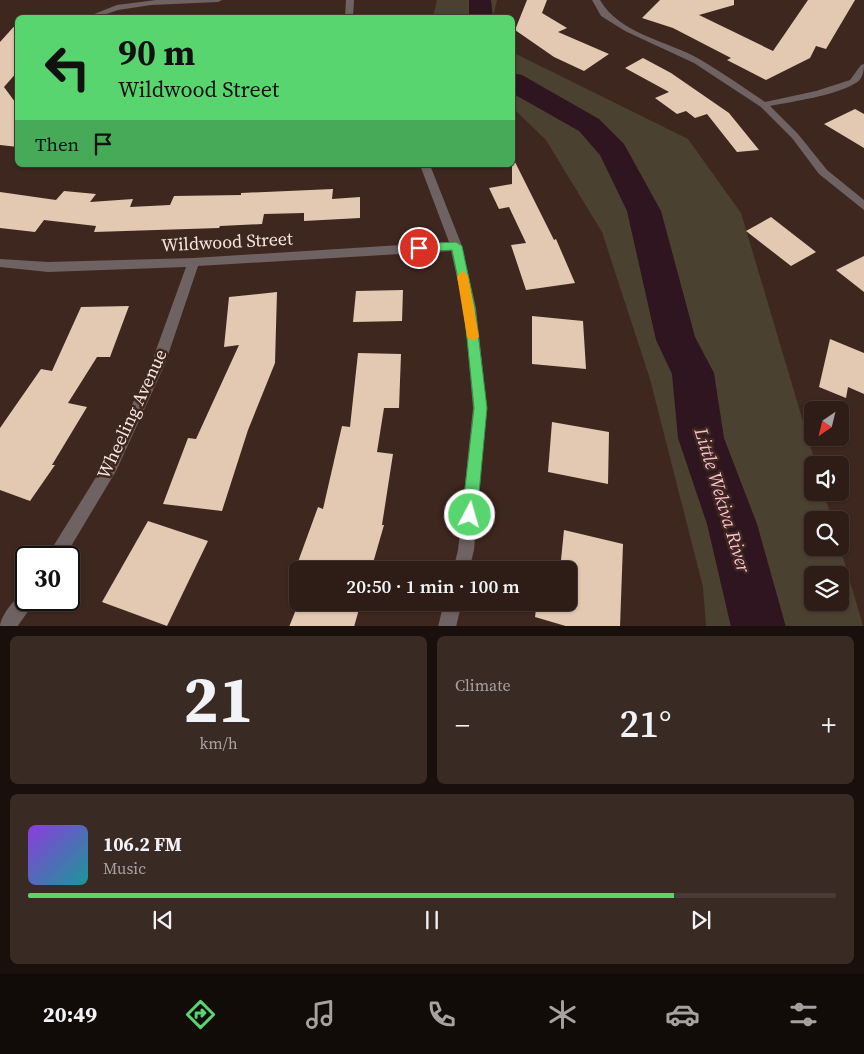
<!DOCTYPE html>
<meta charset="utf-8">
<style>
body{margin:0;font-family:"Source Serif 4",serif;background:#3a2a24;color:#f1f3f6;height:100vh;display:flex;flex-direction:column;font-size:19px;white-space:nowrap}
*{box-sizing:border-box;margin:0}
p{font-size:16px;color:#a7a2a1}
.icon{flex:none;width:28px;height:28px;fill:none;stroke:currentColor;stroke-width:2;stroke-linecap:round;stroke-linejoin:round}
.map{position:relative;height:626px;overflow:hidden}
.panel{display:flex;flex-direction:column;gap:10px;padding:10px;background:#19100d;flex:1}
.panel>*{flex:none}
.hud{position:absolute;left:15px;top:15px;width:500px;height:152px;border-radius:8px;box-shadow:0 1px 4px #0004,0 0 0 1px #493b36;background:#59d56f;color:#111;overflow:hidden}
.needle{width:32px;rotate:215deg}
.tools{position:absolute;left:804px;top:401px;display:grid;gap:10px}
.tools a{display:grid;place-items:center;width:45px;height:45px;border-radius:8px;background:#2e1d17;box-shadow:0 1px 4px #0004,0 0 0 1px #493b36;font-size:25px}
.speed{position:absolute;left:15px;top:546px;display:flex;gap:10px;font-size:25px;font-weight:700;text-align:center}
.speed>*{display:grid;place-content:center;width:65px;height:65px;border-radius:50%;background:#2e1d17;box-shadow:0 1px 4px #0004,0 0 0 1px #493b36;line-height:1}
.speed .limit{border:2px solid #111;border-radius:8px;background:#fff;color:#111}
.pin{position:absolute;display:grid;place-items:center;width:42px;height:42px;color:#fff;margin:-21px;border:2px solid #fff;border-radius:50%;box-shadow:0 1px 5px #0007}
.me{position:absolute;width:55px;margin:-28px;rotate:6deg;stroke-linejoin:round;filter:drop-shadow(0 0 4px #0008)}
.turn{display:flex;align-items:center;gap:18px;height:105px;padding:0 20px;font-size:22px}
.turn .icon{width:65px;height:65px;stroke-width:2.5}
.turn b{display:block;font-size:35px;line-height:42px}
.then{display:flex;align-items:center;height:48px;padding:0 20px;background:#0003;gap:10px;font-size:19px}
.big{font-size:38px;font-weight:600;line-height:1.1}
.panel .widget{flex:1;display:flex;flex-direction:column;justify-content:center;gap:8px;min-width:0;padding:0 18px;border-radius:8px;background:#3a2a24}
.panel .dial{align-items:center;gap:0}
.dial b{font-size:65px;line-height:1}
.song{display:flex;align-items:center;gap:15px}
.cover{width:60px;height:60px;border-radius:8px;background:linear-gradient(135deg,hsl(270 70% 55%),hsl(180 70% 35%))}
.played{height:5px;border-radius:2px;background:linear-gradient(90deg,#59d56f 80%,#493b36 80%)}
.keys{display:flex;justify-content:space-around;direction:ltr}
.heat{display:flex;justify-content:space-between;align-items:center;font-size:28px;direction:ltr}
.panel .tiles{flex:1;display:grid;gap:10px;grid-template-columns:1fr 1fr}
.widget:last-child{grid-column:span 2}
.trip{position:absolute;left:289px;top:561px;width:288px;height:50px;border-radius:8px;background:#2e1d17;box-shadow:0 1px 4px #0004,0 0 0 1px #493b36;font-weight:600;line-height:50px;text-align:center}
.tab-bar{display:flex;height:80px;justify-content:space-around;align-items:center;background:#120c09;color:#a7a2a1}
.tab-bar .icon{width:35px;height:35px}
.tab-bar .active{color:#59d56f}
.tab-bar b{font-size:22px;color:#f1f3f6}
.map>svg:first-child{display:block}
.green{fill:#4b4131;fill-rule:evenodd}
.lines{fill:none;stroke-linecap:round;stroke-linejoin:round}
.river{fill:#2e151f;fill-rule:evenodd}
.building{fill:#e3c8b2}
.street{fill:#6f6262;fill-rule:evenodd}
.route{fill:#59d56f;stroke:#3a8a48}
.slow{fill:#f59e0b}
.labels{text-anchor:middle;stroke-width:5;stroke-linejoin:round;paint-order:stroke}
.street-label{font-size:18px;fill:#f6e6e1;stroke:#3e271f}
.water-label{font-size:19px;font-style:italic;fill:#fabed3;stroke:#3e271f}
</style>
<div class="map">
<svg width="864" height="627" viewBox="0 0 864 627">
<rect width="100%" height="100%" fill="#3e271f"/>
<g class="green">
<path d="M437,0H497L493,17H433Z"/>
<path d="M512,52L688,139L741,213L816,465H812V492L824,493L832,520H812V548L840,547L863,626H706L703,587L650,379L602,232L546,140L513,108ZM812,575H840V602H812Z"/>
</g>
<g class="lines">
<g class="river">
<path d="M469,0H491L493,18H469Z"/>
<path d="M512,73L522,75L599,119L624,144L661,211L695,337L714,373L724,438L757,524L786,627H731L707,524L678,438L672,374L656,340L627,211L600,155L579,131L512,93Z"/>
</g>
</g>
<g class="building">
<path d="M527,0H547L542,13L567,28L558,32L609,54L584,71L554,57L515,30Z"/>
<path d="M660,0H734V5L699,15L773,51L808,0H855L826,49L816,46L810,58L766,80L727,60L731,58L673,28L642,18Z"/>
<path d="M18,22V71L4,87L18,106V147L0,145V42Z"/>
<path d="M643,58L671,73L729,113L759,150L737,152L707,114L695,118L686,111L677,114L655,98L669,92L625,68Z"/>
<path d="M855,109L864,114V148L824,124Z"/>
<path d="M512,156L554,240L556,239L575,283L526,290L511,245L526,243L509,207L499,209L489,188L512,184Z"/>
<path d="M333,189L332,199L360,197V218L304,221V213L264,214L262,224L220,226L219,228L94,232L96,226L44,220L35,232L0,228V192L56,200L64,191L96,194L90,202L133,199L130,207L170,205L174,196L241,195V193Z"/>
<path d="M771,217L816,252L791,266L746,231Z"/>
<path d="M864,256V292L836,270Z"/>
<path d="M403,290L402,321L353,322L356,291Z"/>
<path d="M277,292L275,363L248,430L222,511L163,504L188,438L196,439L239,345L224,347L229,297Z"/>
<path d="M129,306L110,357H97L68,403L87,407L52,465H55L30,501L0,490V428L41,369L52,371L81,307Z"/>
<path d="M532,316L583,321L586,369L532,364Z"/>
<path d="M830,339L864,353V394L848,387L846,398L819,387Z"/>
<path d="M358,353L401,354L399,408H384L377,452L393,454L382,525H384L371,570H295L318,507L323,509L342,426L350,427Z"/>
<path d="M552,422L609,432L608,484L548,472Z"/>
<path d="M148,521L208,541L167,626L102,602Z"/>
<path d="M564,530L623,544L620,627H569L535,617L537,602H568V570H560Z"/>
<path d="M299,602H361L354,627H289Z"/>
</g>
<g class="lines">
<g class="street">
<path d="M156,0H222L218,2L151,5L118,10L95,18H84L117,5Z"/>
<path d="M346,0H354L353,18H345Z"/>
<path d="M592,0H600C619,34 669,41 701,60C723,73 744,88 765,102L816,91L850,80L861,65L864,64C864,72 862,81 854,84C833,96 795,101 770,106L798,134L827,170L864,200V210L819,174L792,138L761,107L694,63L625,31L601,16Z"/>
<path d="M420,165H430L462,246L476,308L487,408L474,550L469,570H453L458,550L473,408L464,308L451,251L198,266L165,364L116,471L64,558H46L106,461L151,364L186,267L48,272L0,267V259L48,262L194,258L449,242Z"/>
<path d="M26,592V600H36L17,627H0C0,616 16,596 26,592Z"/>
<path d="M444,602H462L456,627H438Z"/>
</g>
</g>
<path class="route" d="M456,242L462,246L475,308L487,408L477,515L475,520L470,522L464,520L462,515L474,408L464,308L452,250L419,252L414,248L419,244Z"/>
<path class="slow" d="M463,271L468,276L479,337L473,341L467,337L457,276Z"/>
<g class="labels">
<g class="street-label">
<text transform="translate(227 242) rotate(-3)" y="6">Wildwood Street</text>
<text transform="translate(132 414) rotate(-65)" y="6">Wheeling Avenue</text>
</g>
<g class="water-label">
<text transform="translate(723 500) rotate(73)" y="7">Little Wekiva River</text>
</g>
</g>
</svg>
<div class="tools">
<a><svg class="needle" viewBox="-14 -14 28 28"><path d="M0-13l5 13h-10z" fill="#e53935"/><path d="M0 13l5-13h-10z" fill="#a7a2a1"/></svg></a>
<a><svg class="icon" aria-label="sound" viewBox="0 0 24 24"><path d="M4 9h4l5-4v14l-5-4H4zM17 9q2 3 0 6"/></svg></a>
<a><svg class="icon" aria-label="search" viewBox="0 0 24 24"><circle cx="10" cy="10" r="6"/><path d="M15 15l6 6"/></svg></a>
<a><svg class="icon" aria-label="layers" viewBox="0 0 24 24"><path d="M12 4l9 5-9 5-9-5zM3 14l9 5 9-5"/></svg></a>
</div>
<div class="speed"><div class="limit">30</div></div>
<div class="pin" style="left:419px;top:248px;background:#d93025"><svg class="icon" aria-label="arrive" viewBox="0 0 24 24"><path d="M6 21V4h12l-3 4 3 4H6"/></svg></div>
<svg class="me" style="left:470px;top:515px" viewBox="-20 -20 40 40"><circle r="17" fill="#59d56f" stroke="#fff" stroke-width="3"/><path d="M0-11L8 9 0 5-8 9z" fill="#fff"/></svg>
<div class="trip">20:50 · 1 min · 100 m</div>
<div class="hud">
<div class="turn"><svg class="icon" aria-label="left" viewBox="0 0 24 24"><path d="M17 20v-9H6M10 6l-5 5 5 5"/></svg><div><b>90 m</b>Wildwood Street</div></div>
<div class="then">Then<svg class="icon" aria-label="arrive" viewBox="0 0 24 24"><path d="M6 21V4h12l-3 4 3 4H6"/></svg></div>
</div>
</div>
<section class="panel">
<div class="tiles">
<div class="widget dial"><b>21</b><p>km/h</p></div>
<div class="widget"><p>Climate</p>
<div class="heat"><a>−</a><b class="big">21°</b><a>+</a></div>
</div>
<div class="widget">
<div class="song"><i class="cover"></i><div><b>106.2 FM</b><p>Music</p></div></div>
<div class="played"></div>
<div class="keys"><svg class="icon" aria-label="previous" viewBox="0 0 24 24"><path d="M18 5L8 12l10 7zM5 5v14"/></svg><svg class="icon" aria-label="pause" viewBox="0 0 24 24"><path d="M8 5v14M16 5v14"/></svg><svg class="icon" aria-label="next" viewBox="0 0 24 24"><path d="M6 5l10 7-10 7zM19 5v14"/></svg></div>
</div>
</div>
</section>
<nav class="tab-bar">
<b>20:49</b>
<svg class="icon active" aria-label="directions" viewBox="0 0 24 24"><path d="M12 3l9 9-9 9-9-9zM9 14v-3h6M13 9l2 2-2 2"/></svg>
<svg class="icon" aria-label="music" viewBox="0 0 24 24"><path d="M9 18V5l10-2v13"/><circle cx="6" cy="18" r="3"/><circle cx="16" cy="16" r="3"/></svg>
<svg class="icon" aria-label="phone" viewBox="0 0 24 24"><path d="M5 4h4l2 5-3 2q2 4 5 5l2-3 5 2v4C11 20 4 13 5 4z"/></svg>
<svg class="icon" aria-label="climate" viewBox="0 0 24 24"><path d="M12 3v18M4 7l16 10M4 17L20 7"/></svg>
<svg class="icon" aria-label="car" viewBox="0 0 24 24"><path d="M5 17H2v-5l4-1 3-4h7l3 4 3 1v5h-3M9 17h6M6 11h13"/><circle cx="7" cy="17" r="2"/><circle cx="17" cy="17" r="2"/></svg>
<svg class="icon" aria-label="filters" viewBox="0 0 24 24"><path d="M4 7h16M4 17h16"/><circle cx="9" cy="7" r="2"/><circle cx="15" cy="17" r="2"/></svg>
</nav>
